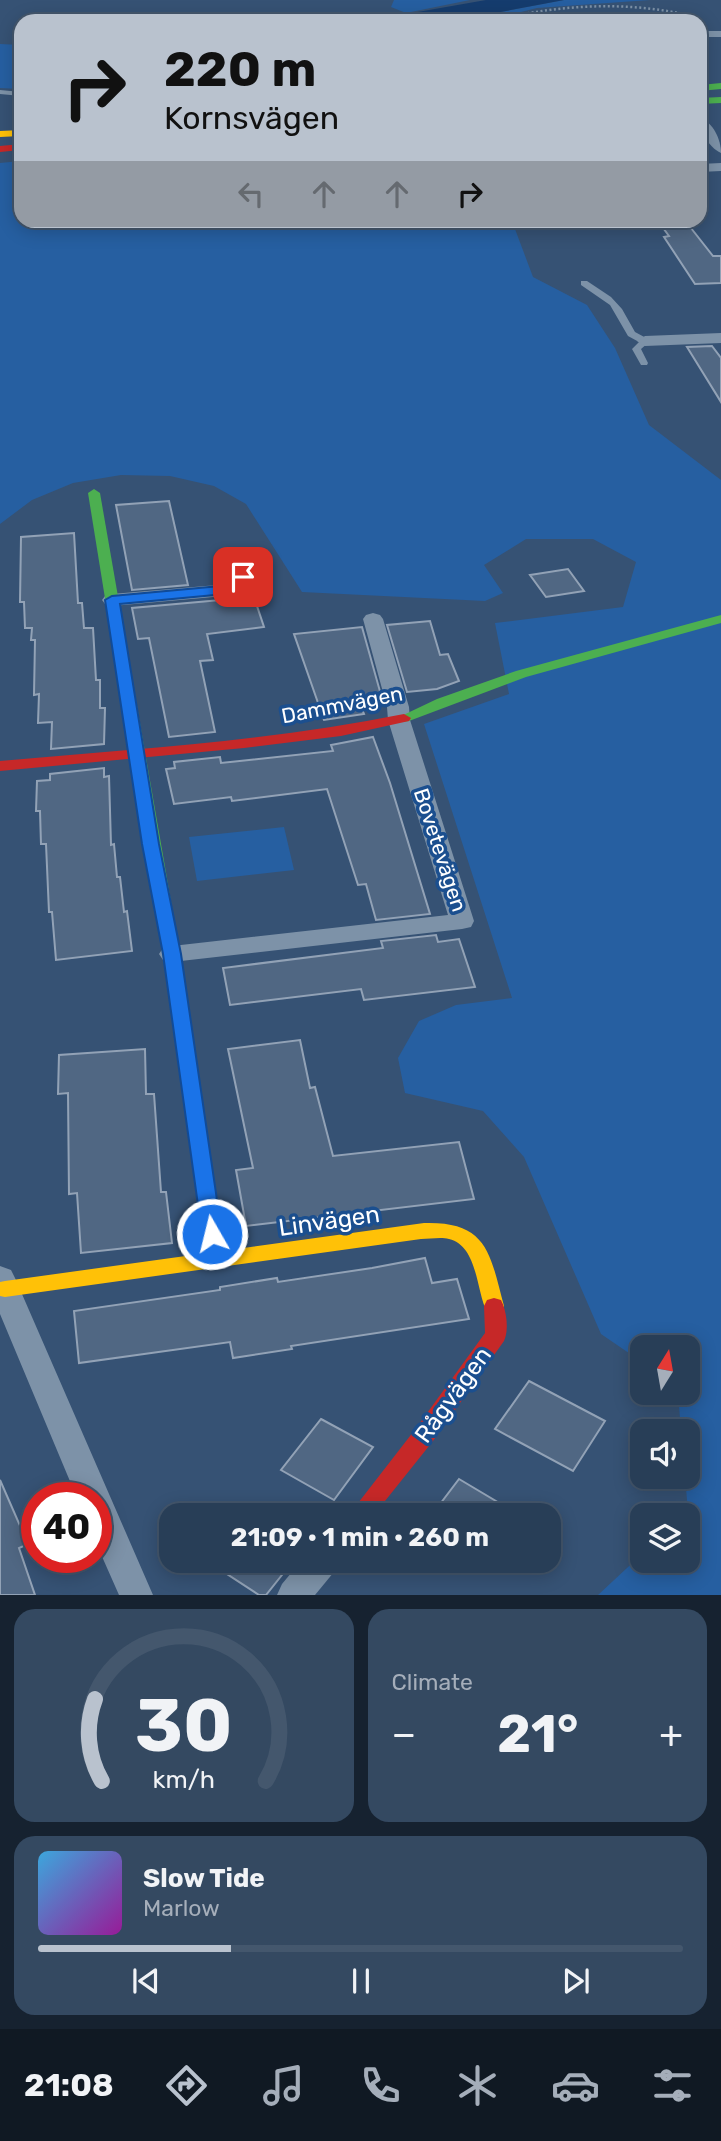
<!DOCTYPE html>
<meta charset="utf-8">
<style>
body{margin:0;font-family:Rubik,sans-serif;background:#344961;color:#f1f3f6;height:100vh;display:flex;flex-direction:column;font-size:26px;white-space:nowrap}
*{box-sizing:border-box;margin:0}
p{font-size:23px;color:#a5aeba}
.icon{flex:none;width:38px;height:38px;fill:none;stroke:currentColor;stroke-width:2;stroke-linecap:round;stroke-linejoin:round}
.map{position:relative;height:1595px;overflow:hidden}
.drawer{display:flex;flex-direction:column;gap:14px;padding:14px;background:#162230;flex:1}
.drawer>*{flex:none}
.guide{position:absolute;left:14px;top:14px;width:693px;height:214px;border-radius:21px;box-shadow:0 4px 18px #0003,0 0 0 2px #44576d;background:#b9c2ce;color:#111;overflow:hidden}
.needle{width:46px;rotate:11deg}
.tools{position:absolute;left:630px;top:1335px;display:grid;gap:14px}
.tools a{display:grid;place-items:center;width:70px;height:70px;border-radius:14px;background:#283e57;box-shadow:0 4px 18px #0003,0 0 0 2px #44576d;font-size:35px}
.speed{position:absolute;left:21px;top:1482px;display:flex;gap:14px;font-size:35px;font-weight:700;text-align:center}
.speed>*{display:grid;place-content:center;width:91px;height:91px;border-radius:50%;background:#283e57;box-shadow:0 4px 18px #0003,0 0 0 2px #44576d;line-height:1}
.speed .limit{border:10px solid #d22;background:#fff;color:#111}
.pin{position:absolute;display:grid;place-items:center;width:60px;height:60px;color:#fff;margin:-30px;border-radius:14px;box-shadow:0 4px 10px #0006}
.me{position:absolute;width:77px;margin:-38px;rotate:352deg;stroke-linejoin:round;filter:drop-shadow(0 0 5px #0008)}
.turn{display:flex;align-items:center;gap:24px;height:147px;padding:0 35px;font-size:32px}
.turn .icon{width:91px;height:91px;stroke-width:2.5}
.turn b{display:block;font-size:49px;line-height:60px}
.lanes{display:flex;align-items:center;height:66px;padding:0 35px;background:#0003;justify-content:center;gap:35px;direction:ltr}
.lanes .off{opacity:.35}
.big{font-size:52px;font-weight:700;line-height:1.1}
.drawer .card{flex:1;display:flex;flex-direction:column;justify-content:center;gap:10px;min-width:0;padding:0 24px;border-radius:21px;background:#344961}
.drawer .dial{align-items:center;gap:0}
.dial svg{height:182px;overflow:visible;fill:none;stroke:#44576d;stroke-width:7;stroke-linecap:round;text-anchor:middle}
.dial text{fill:#f1f3f6;stroke:none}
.song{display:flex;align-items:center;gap:21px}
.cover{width:84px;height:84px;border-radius:10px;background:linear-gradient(135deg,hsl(200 70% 55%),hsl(300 70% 35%))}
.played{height:7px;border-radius:4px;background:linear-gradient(90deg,#b9c2ce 30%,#44576d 30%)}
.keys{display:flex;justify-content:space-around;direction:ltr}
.heat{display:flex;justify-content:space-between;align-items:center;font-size:38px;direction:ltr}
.drawer .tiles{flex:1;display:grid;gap:14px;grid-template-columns:1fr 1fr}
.card:last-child{grid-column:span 2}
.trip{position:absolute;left:159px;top:1503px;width:402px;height:70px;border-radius:21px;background:#283e57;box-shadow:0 4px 18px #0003,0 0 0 2px #44576d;font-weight:700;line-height:70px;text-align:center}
.tab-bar{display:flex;height:112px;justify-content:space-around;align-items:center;background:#101923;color:#a5aeba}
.tab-bar .icon{width:49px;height:49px}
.tab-bar .selected{color:#b9c2ce}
.tab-bar b{font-size:32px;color:#f1f3f6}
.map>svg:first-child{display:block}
.green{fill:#265fa1}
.water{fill:#153c6e}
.building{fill:#506783;stroke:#92a2b6;stroke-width:2}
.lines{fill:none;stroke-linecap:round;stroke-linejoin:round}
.path{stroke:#7d92a8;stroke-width:2.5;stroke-dasharray:2 2.5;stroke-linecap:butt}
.lane{fill:#7d92a8;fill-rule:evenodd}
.street{fill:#7d92a8;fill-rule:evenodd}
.fast{fill:#4caf50;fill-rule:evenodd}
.slow{fill:#ffc107;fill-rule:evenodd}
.jam{fill:#c62828;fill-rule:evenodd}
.route{fill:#1a73e8;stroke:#114b97;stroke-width:2}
.labels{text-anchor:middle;stroke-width:7;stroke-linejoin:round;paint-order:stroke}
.street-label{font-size:21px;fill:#fff;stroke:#1b4f8f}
.near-street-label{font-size:24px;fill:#fff;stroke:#1b4f8f}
</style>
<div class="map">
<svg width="721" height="1595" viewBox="0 0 721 1595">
<rect width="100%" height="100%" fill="#365274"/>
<g class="green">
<path d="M394,0H470L406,13L391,7Z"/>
<path d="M564,0H650L537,8L485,21H453Z"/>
<path d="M0,44L21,45V89L0,88Z"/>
<path d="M21,161V220L512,221L533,277L587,305L615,348L649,425L721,480V1595H598L642,1554V1561H688V1516L684,1515L688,1511L685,1477H688V1432L681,1431L678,1393H688V1348H642V1362L601,1334L524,1157L483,1111L405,1093L398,1058L419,1021L456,1005L512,998L424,724L509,694L495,623L623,607L636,562L593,539H526L484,565L503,593L485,601L302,592L246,504L214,486L170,476L121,475L73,483L32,500L0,524V163Z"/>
<path d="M284,827L294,870L197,881L189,837Z"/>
</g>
<path class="water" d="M486,0H564L453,21H389L412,13Z"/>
<g class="building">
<path d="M687,223L713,256H721V283L695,284L664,237L669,236L661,225Z"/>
<path d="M712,346L721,358V402L687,347Z"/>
<path d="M169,501L188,585L132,590L116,505Z"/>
<path d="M74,533L78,603H82L84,628H93L96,680H100V708H105L104,744L51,749L52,722L38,723L39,694L34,695L35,640H31L32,628H25L24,602H20L21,537Z"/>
<path d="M568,569L584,591L546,597L530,575Z"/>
<path d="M254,597L264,627L207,634L213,660L200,661L215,732L169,737L149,638L138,639L132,608Z"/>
<path d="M430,621L440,655L448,654L459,681L437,689L407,692L387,625Z"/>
<path d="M362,627L381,695L369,696L373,708L362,709L364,714L324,720L294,634Z"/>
<path d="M373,737L390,783L430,914L376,920L366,884L358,885L327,789L232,801L231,797L174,804L166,769L175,768L174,762L220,757L221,763L333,751L331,745Z"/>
<path d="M104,768V777L109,776L111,845L114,844L117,877H120L124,912L127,911L132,951L56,960L52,912H49L46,844H41L40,811H36L37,781L50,780V774Z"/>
<path d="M436,935L438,942L459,939L475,987L364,1000L361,989L230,1005L223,968L383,948L381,941Z"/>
<path d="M300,1040L310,1088L315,1087L333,1156L459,1142L474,1199L246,1226L236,1170L253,1168L228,1049Z"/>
<path d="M145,1049L146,1094H154L161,1192H166L172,1243L81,1253L77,1193L69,1194L68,1093L58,1094L59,1055Z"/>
<path d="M425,1258L432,1283L457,1279L469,1319L291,1346L292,1349L233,1358L230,1342L79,1363L74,1311L220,1290V1287L277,1278L278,1282L372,1268Z"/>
<path d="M529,1381L605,1421L573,1471L495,1429Z"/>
<path d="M321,1419L373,1447L334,1500L281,1470Z"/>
<path d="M459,1479L521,1516H431Z"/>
<path d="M0,1480L28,1544L19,1548L35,1595H0Z"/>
<path d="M207,1561H293L266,1595H259Z"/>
</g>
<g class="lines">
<path class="path" d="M492,21C559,4 633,0 700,18"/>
<g class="lane">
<path d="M0,90L21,92V96L0,94Z"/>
<path d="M581,281H587L611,297L622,309L635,332L648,339V343L641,349L648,363L647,365H641L632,349L639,342L628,336L610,305L581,285Z"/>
</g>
<g class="street">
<rect x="700" y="31" width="21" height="6"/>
<path d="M700,117C713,123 721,139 721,153C708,147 700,131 700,117Z"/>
<path d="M721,163V171L700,172V164Z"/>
<path d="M721,333V343L645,346L637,341L645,336Z"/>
<path d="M243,571L253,577L243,593L236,595L112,606L105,604L102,600L105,596L112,594L229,584L236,573Z"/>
<path d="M373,613L380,615L383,619L409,707L410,720L474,921L471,927L462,929L172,962L163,960L159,954L163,948L172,946L448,915L388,720L387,707L363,619L366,615Z"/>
<path d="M0,1266L11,1270L15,1278L153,1595H119L96,1543V1498H77L0,1314Z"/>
<path d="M301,1561H339L334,1572L315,1595H277L282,1584Z"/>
</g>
<g class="fast">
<path d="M721,83V89L700,91V85Z"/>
<path d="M721,97V103L700,104V98Z"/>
<path d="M94,489L100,493L184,976L181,980H169L166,976L88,493Z"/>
<path d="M721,615V623L526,677L409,721L404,722L397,718L437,699L516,671Z"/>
</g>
<g class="slow">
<path d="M21,130V136L0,137V131Z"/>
<path d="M424,1223C488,1221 490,1254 504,1306L501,1312L494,1314L487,1312C476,1291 478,1246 449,1239C441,1237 430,1239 421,1239L5,1297L0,1296V1282L5,1281Z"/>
</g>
<g class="jam">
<path d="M21,144V150L0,152V146Z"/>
<path d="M404,714L411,718L409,721L341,736L244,748L0,771V761C135,749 271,741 404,714Z"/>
<path d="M175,970L181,972L184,976L225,1259L222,1265L215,1267L208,1265L205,1259L166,976L169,972Z"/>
<path d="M494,1298L501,1300C507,1311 509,1331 504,1341L433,1441L373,1516H348L417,1427L485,1333L484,1306L487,1300Z"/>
</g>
</g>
<path class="route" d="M243,573L249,577L241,592L236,593L120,604L159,844L181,954L222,1234L219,1240L212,1242L205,1240L202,1234L163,954L142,844L105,600L112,596L231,585L238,574Z"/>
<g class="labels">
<g class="street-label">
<text transform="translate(342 705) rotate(-11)" y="7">Dammvägen</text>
<text transform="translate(440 850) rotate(72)" y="7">Bovetevägen</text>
</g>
<g class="near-street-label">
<text transform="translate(329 1221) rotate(-8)" y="8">Linvägen</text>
<text transform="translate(453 1395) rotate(-54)" y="8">Rågvägen</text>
</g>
</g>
</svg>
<div class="tools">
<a><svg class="needle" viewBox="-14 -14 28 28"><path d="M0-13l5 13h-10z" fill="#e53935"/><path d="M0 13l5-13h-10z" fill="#a5aeba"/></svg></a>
<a><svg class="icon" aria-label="sound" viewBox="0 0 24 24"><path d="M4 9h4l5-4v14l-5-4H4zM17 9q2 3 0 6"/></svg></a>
<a><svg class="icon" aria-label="layers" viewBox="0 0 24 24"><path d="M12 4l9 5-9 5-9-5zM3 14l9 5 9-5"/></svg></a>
</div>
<div class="speed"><div class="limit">40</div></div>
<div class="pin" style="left:243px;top:577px;background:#d93025"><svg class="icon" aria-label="arrive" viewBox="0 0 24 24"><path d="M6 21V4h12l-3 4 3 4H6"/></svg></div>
<svg class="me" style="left:212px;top:1234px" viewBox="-20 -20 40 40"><circle r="17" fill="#1a73e8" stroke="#fff" stroke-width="3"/><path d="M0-11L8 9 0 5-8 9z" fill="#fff"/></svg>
<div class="trip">21:09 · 1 min · 260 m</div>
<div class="guide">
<div class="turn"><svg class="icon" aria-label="right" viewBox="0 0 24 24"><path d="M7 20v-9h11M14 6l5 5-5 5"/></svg><div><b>220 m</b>Kornsvägen</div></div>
<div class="lanes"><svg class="icon off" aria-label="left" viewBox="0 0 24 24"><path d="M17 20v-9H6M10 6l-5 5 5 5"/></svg><svg class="icon off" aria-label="ahead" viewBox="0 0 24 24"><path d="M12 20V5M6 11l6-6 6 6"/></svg><svg class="icon off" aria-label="ahead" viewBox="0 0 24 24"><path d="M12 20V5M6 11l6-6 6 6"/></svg><svg class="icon" aria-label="right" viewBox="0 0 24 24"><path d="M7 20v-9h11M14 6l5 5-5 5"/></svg></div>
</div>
</div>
<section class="drawer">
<div class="tiles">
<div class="card dial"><svg viewBox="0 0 100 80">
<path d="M14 69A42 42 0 1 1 86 69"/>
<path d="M14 69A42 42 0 0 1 11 33" stroke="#b9c2ce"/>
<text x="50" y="56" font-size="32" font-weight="700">30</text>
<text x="50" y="72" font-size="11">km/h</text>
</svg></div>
<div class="card"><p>Climate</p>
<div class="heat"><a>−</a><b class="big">21°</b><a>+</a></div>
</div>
<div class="card">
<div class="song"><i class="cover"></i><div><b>Slow Tide</b><p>Marlow</p></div></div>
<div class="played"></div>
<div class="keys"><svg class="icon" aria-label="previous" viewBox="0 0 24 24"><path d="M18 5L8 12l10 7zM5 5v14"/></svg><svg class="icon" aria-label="pause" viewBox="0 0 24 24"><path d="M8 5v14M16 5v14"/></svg><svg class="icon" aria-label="next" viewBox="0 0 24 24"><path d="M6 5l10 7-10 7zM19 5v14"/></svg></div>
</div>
</div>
</section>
<nav class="tab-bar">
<b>21:08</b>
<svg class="icon selected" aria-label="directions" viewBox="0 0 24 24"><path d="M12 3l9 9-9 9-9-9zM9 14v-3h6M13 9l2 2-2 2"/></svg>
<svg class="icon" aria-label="music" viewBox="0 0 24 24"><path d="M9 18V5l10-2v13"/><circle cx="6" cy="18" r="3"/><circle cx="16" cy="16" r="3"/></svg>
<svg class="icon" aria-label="phone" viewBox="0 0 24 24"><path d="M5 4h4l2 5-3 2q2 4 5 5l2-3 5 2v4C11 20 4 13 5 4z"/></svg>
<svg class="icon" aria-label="climate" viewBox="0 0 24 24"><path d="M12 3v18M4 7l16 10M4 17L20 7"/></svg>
<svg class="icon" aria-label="car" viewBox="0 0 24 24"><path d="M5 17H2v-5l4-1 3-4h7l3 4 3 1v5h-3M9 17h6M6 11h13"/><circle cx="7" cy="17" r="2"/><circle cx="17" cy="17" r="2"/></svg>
<svg class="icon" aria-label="filters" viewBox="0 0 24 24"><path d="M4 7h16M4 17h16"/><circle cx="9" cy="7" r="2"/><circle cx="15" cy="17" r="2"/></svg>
</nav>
